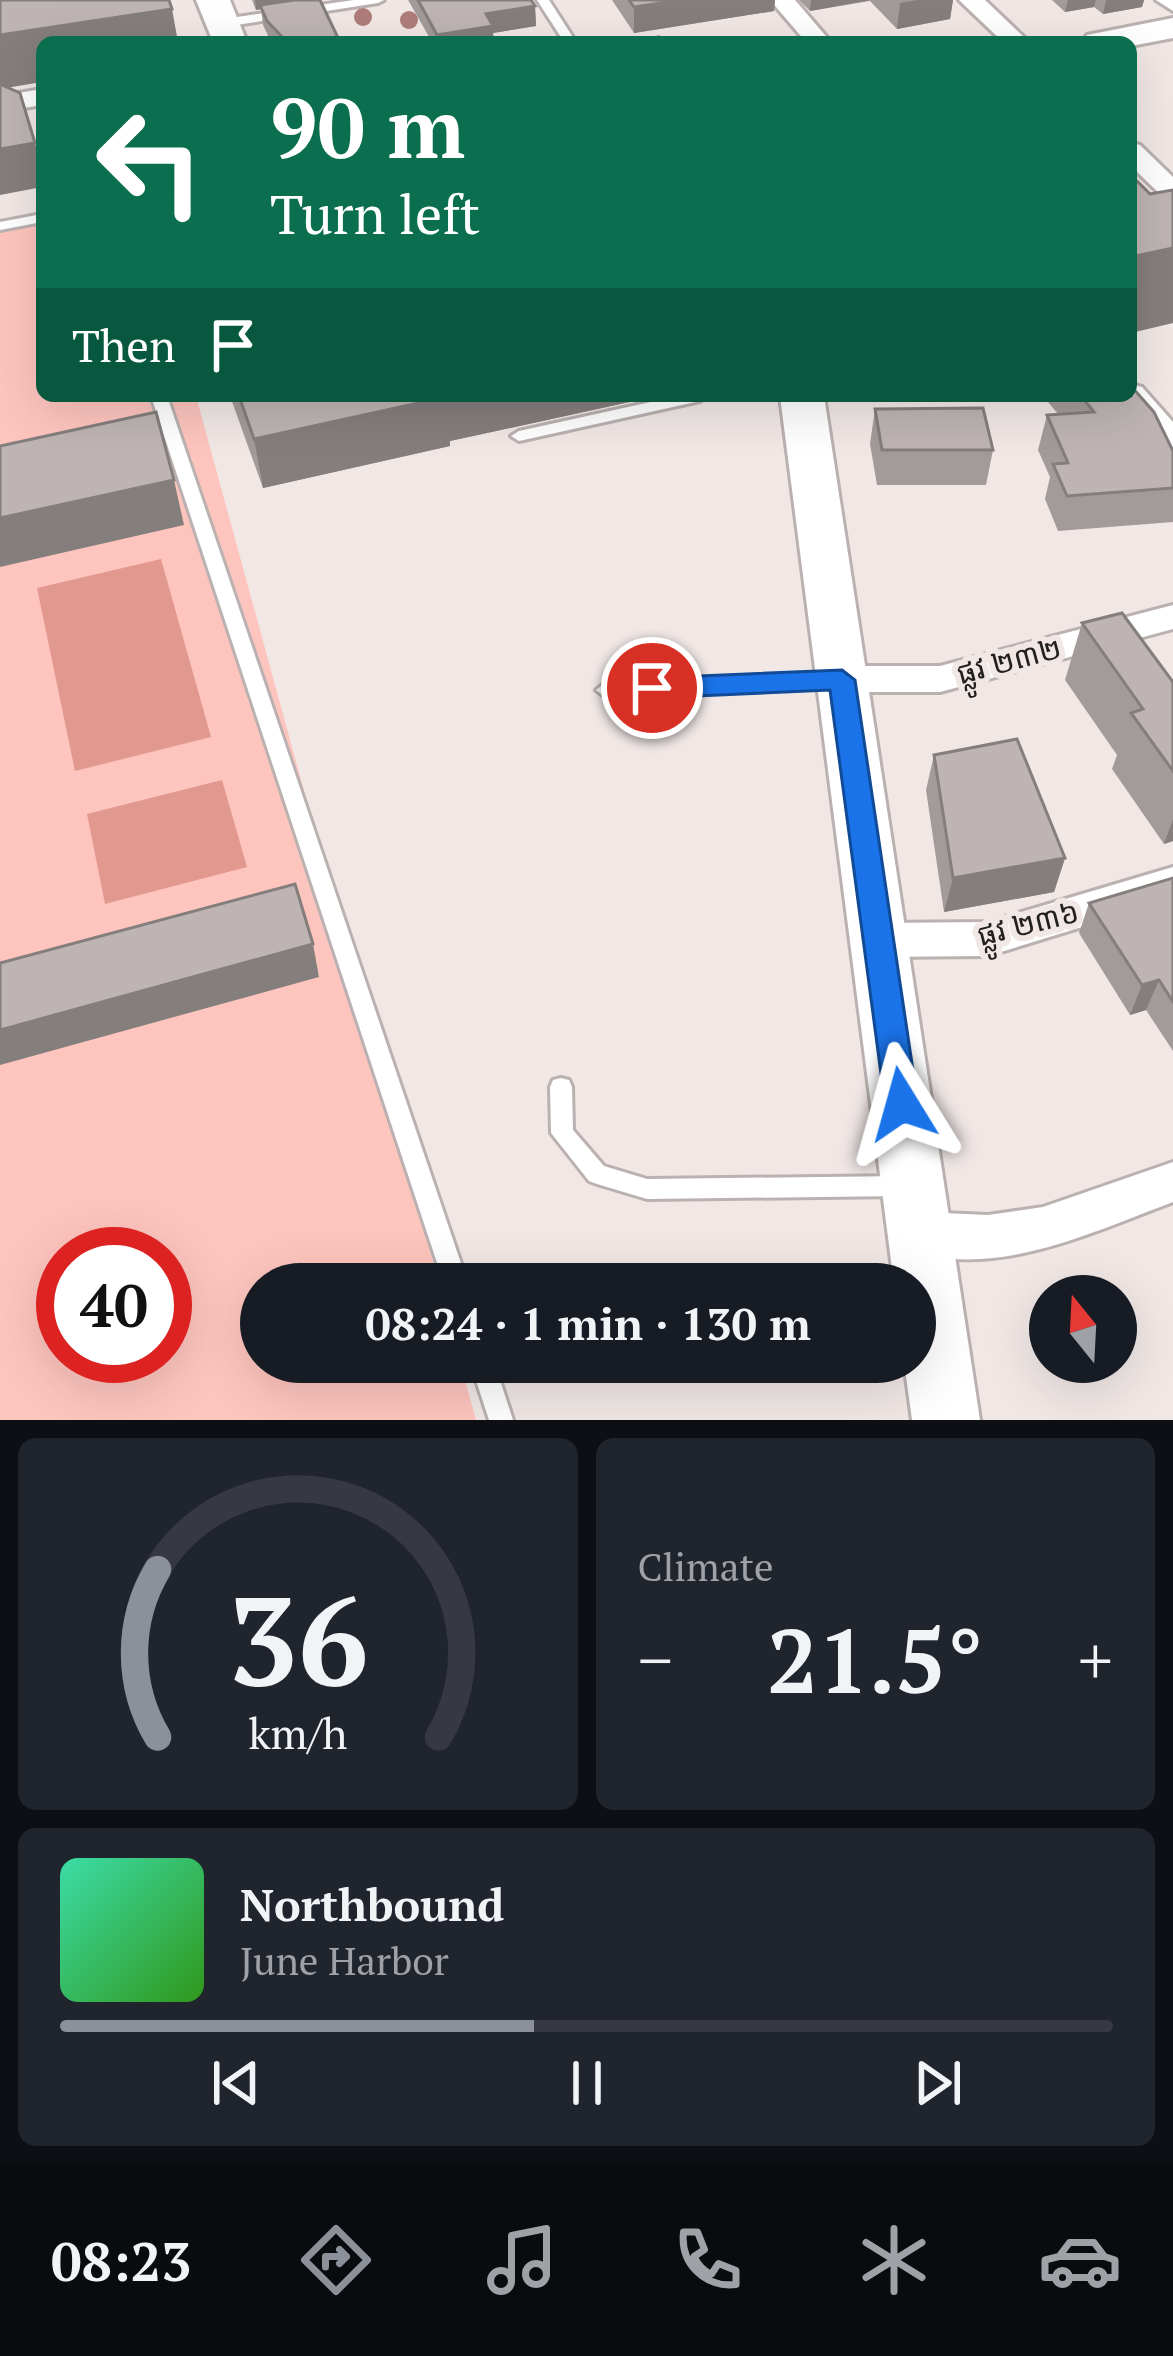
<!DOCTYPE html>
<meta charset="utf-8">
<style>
body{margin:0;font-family:"PT Serif","Noto Sans Khmer",serif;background:#20242c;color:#f1f3f6;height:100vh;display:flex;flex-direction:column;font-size:45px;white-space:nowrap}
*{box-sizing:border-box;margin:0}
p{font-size:39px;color:#9ea1a6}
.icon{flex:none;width:66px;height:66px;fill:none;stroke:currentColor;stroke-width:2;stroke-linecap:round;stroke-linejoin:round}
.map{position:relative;height:1420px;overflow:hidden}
.sheet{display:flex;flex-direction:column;gap:18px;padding:18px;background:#0d0f14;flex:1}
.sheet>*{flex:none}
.banner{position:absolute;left:36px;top:36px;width:1101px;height:366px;border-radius:18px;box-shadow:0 12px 48px #0002;background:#0b6e4f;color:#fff;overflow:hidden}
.needle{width:78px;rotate:342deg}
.buttons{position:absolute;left:1029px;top:1275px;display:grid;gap:24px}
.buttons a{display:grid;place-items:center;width:108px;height:108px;border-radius:50%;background:#171b24;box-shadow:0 12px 48px #0002;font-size:60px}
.speed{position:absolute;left:36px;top:1227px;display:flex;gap:24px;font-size:60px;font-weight:700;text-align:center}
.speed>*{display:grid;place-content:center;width:156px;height:156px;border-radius:50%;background:#171b24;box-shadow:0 12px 48px #0002;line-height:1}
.speed .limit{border:18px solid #d22;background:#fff;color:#111}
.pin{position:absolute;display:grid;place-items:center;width:102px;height:102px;color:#fff;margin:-51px;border:6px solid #fff;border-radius:50%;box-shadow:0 3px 12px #0007}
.me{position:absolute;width:132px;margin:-66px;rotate:352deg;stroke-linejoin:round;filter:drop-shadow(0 0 9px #0008)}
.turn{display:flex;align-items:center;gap:42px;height:252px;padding:0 36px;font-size:54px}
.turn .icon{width:156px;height:156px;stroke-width:2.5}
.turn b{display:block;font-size:84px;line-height:102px}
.then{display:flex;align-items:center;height:114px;padding:0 36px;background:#0003;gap:24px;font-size:45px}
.big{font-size:90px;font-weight:600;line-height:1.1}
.sheet .tile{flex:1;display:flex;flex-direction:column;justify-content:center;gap:18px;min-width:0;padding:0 42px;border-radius:18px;background:#20242c}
.sheet .dial{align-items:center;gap:0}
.dial svg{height:312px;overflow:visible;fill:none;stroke:#363941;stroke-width:7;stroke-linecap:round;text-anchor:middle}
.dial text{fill:#f1f3f6;stroke:none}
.song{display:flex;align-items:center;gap:36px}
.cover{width:144px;height:144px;border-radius:18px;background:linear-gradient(135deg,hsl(160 70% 55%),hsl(110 70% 35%))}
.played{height:12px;border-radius:6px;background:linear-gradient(90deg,#8c9099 45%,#363941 45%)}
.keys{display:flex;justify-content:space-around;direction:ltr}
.heat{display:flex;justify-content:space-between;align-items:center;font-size:66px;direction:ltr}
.sheet .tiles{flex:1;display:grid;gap:18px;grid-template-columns:1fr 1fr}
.tile:last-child{grid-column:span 2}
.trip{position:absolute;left:240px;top:1263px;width:696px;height:120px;border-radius:60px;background:#171b24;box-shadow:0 12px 48px #0002;font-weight:600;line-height:120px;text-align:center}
.tab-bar{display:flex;height:192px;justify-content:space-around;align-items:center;background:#090b0e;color:#9ea1a6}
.tab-bar .icon{width:84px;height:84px}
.tab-bar .active{color:#8c9099}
.tab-bar b{font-size:54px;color:#f1f3f6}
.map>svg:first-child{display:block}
.green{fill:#fec5be;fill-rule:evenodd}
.water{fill:#e1988f}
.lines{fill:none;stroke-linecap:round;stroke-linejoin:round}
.lane-casing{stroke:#bab1b0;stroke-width:6}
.street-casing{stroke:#bab1b0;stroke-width:6}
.secondary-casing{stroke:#bab1b0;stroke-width:6}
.lane{fill:#fff;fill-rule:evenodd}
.street{fill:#fff;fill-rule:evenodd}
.secondary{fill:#fff;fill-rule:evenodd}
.tree{fill:#af7c79}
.wall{fill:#a39b9a}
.shaded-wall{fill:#847e7d}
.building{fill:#bdb4b3;stroke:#847e7d;stroke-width:3}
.route{fill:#1a73e8;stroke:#114b97;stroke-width:3}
.labels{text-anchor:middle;stroke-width:12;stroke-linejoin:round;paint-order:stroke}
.street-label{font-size:30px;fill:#221f1f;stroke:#f1e8e6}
</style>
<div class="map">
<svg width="1173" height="1420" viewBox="0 0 1173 1420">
<rect width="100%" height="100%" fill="#f1e8e6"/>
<path class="green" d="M42,213V396H196L439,1284H261V1362H460L476,1420H0V220ZM63,1254H165V1356H63Z"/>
<g class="water">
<path d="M161,559L211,737L75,771L37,588Z"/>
<path d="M222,780L247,867L105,904L87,814Z"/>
</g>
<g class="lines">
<g class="lane-casing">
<g id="lane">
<path d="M354,0H384L378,3L223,27L217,23L223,19Z"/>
<path d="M537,0H549L576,42H564Z"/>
<path d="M42,214V222L0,230V222Z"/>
<path d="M151,396H167L468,1284H444Z"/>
<path d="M678,396H708L700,401L519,441L511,436L519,431Z"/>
<path d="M837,674L846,680L837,686L605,697L596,690L605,683Z"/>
<path d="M561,1078L569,1080L572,1087L573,1130L604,1166L647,1179L902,1176L910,1179L913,1186L910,1193L902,1196L647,1199L597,1184L589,1181L551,1133L550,1087L553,1080Z"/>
<path d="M470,1362H494L513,1420H489Z"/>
</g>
</g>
<g class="street-casing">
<g id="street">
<path d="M770,0H795L831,42H806Z"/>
<path d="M959,0H985L1029,42H1003Z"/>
<path d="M1156,0H1173V11Z"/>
<path d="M42,89V105L0,112V96Z"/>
<path d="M1131,143L1140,145L1173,177V200L1164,198L1131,166Z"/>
<path d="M1131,384L1142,387L1173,422V451L1162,448L1117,396H1131Z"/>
<path d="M1173,605V629L940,692H842L829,688L824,679L829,670L842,666H940Z"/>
<path d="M1173,867V899L988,956L879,957L865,952L859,940L865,928L879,923L988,922Z"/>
<path d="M1173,1162V1202C1092,1232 991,1282 904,1248L897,1233L904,1218L920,1212L988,1215L1043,1207Z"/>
</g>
</g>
<g class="secondary-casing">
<g id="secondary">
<path d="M196,0H230L247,42H213Z"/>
<path d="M1173,18V38L1131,46V42H1082L1087,35Z"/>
<path d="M780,396H824L980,1420H912L904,1362H915V1284H894Z"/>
</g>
</g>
<use href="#lane" class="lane"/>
<use href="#street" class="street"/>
<use href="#secondary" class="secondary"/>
</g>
<g class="tree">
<circle cx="363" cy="17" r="9"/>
<circle cx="409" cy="20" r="9"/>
</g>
<g class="wall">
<path d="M252,0H320L340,42H271L263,25L261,9L256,10Z"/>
<path d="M408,0H531L535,6L536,26L493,33L494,42H432Z"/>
<path d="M612,0H775L774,11L634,33Z"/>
<path d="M799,0H953L950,19L897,29L870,1L810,11Z"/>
<path d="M1052,0H1144L1142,7L1103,14L1094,7L1065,12Z"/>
<path d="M230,396H657L450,441V446L263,488Z"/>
<path d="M1043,396H1131L1173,451V522L1058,531L1045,499L1050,477L1038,450L1047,415L1058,414Z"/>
<path d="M875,409L993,450L986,485H877L870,444Z"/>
<path d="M1082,623L1173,682V841L1164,844L1112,769L1117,755L1065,680Z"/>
<path d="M934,755L1065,858L1054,892L944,912L926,790Z"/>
<path d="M1173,878V1051L1146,1010L1130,1015L1079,933L1089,903Z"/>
</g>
<g class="shaded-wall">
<path d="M255,0H313V1L256,10Z"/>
<path d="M682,0H775L774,11L634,33V7Z"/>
<path d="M811,0H870L810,11Z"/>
<path d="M917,0H953L950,19L897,29L900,3Z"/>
<path d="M1068,0H1096L1094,7L1065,12Z"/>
<path d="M1106,0H1144L1142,7L1103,14Z"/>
<path d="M535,6L536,26L493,33L494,42H438L437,35L486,14Z"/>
<path d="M172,9L178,42H42V82L0,89V35Z"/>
<path d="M35,143L42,171V187L0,195V149Z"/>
<path d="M1173,248V323L1131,333V257Z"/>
<path d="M444,396H657L450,441V446L263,488L254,439Z"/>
<path d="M174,480L184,525L0,567V518Z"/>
<path d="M1173,819V841L1164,844Z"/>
<path d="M1065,858L1054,892L944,912L953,878Z"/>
<path d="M313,944L319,977L0,1065V1030Z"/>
<path d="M1159,980L1146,1010L1130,1015L1142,985Z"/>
</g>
<g class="building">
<path d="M0,0H169L172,9L0,35Z"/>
<path d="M294,0H320L340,42H287L267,21L260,5Z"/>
<path d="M418,0H531L535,6L486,14L493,26L437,35Z"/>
<path d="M629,0H681L634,7Z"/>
<path d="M659,37L662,42H630Z"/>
<path d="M0,84L20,93L35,143L0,149Z"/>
<path d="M1131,175L1150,194L1173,190V248L1131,257Z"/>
<path d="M1131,386L1154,412L1173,451V488L1067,496L1053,464L1068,463L1047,415L1094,412L1081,396H1131Z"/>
<path d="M239,396H446V397L254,439Z"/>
<path d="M983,408L993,450H882L875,409Z"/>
<path d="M156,412L174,480L0,518V446Z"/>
<path d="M1122,613L1173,682V771L1131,713L1143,709L1082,623Z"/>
<path d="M1017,739L1065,858L953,878L934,755Z"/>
<path d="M1173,878V1002L1159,980L1142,985L1089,903Z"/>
<path d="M295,884L313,944L0,1030V963Z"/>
</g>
<path class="route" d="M842,670L855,680L918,1104L913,1115L902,1119L890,1115L885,1104L830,690L652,698L639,688L652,678Z"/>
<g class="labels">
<g class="street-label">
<text transform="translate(1009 661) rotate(-15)" y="10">ផ្លូវ ២៣២</text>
<text transform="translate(1028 924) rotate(-14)" y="10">ផ្លូវ ២៣៦</text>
</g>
</g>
</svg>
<div class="buttons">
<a><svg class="needle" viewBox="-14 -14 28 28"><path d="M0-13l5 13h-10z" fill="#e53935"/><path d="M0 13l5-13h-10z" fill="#9ea1a6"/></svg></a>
</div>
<div class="speed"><div class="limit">40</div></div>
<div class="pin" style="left:652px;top:688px;background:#d93025"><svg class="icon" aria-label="arrive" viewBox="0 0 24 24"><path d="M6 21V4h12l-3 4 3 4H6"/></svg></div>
<svg class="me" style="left:902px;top:1104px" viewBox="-20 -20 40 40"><path d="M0-17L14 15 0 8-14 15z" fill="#1a73e8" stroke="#fff" stroke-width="4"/></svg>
<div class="trip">08:24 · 1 min · 130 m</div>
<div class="banner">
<div class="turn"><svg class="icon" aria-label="left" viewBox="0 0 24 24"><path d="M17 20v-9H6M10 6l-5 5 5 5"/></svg><div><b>90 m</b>Turn left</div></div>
<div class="then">Then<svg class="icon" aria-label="arrive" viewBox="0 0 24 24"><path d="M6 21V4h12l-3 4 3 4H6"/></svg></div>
</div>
</div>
<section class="sheet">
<div class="tiles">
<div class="tile dial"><svg viewBox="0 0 100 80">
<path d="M14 69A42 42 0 1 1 86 69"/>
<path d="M14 69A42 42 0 0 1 14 26" stroke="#8c9099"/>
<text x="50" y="56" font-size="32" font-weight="700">36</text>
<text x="50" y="72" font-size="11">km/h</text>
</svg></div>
<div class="tile"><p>Climate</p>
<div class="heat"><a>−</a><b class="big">21.5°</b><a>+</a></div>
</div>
<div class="tile">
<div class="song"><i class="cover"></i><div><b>Northbound</b><p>June Harbor</p></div></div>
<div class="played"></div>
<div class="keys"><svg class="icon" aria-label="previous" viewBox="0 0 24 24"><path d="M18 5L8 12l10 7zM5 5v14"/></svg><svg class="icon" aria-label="pause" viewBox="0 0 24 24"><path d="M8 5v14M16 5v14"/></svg><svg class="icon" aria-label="next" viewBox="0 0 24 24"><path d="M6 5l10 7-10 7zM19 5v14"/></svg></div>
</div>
</div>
</section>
<nav class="tab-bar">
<b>08:23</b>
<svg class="icon active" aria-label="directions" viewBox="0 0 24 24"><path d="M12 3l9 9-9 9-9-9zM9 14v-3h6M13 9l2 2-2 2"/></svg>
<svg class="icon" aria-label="music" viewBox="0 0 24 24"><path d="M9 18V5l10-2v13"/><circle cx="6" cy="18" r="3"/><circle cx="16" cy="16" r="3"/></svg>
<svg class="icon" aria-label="phone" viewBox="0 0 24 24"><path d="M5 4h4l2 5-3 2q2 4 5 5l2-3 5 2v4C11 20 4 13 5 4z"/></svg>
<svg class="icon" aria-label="climate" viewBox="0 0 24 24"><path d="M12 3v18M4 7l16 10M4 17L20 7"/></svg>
<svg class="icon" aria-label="car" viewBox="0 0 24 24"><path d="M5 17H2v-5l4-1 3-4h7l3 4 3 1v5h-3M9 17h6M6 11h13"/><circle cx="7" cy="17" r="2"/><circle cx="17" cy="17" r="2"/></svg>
</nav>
